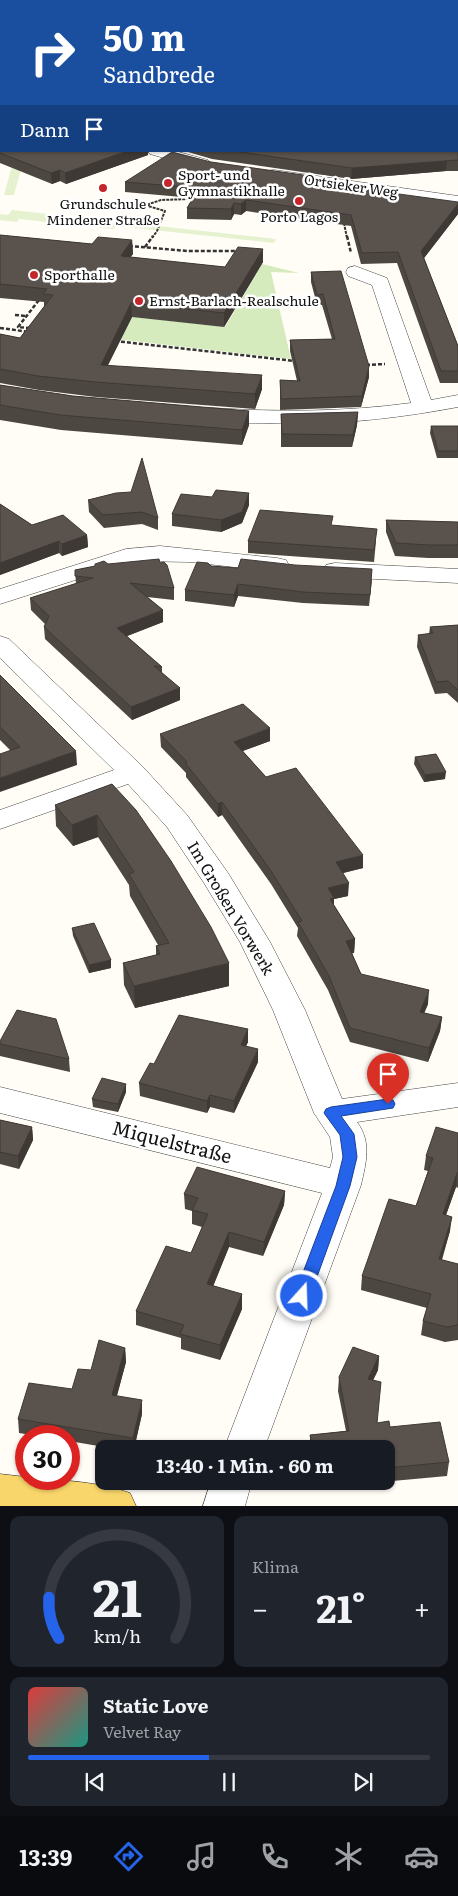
<!DOCTYPE html>
<html lang="de">
<meta charset="utf-8">
<style>
body{margin:0;font-family:Literata,serif;background:#20242c;color:#f1f3f6;height:100vh;display:flex;flex-direction:column;font-size:19px;white-space:nowrap}
*{box-sizing:border-box;margin:0}
p{font-size:16px;color:#9ea1a6}
.icon{flex:none;width:28px;height:28px;fill:none;stroke:currentColor;stroke-width:2;stroke-linecap:round;stroke-linejoin:round}
.map{position:relative;height:1506px;overflow:hidden}
.panel{display:flex;flex-direction:column;gap:10px;padding:10px;background:#0d0f14;flex:1}
.panel>*{flex:none}
.guide{position:absolute;left:0px;top:0px;width:459px;height:152px;box-shadow:0 1px 4px #0004;background:#1a4fa0;color:#fff;overflow:hidden}
.speed{position:absolute;left:15px;top:1425px;display:flex;gap:10px;font-size:25px;font-weight:700;text-align:center}
.speed>*{display:grid;place-content:center;width:65px;height:65px;border-radius:50%;background:#171b24;box-shadow:0 1px 4px #0004;line-height:1}
.speed .limit{border:8px solid #d22;background:#fff;color:#111}
.pin{position:absolute;display:grid;place-items:center;width:42px;height:42px;color:#fff;margin:-51px -21px;border-radius:50% 50% 50% 0;rotate:-45deg;box-shadow:0 0 5px #0007}
.pin .icon{rotate:45deg}
.me{position:absolute;width:55px;margin:-28px;rotate:20deg;stroke-linejoin:round;filter:drop-shadow(0 0 4px #0008)}
.turn{display:flex;align-items:center;gap:18px;height:105px;padding:0 20px;font-size:22px}
.turn .icon{width:65px;height:65px;stroke-width:2.5}
.turn b{display:block;font-size:35px;line-height:42px}
.then{display:flex;align-items:center;height:48px;padding:0 20px;background:#0003;gap:10px;font-size:19px}
.big{font-size:38px;font-weight:700;line-height:1.1}
.panel .widget{flex:1;display:flex;flex-direction:column;justify-content:center;gap:8px;min-width:0;padding:0 18px;border-radius:10px;background:#20242c}
.panel .dial{align-items:center;gap:0}
.dial svg{height:130px;overflow:visible;fill:none;stroke:#363941;stroke-width:7;stroke-linecap:round;text-anchor:middle}
.dial text{fill:#f1f3f6;stroke:none}
.song{display:flex;align-items:center;gap:15px}
.cover{width:60px;height:60px;border-radius:8px;background:linear-gradient(135deg,hsl(0 70% 55%),hsl(170 70% 35%))}
.played{height:5px;border-radius:2px;background:linear-gradient(90deg,#2563eb 45%,#363941 45%)}
.keys{display:flex;justify-content:space-around;direction:ltr}
.heat{display:flex;justify-content:space-between;align-items:center;font-size:28px;direction:ltr}
.panel .tiles{flex:1;display:grid;gap:10px;grid-template-columns:1fr 1fr}
.widget:last-child{grid-column:span 2}
.trip{position:absolute;left:95px;top:1440px;width:300px;height:50px;border-radius:10px;background:#171b24;box-shadow:0 1px 4px #0004;font-weight:700;line-height:50px;text-align:center}
.menu{display:flex;height:80px;justify-content:space-around;align-items:center;background:#090b0e;color:#9ea1a6}
.menu .icon{width:35px;height:35px}
.menu .selected{color:#2563eb}
.menu b{font-size:22px;color:#f1f3f6}
.map>svg:first-child{display:block}
.green{fill:#d5ebbd}
.pitch{fill:#e6f2cf}
.lines{fill:none;stroke-linecap:round;stroke-linejoin:round}
.minor-casing{stroke:#444;stroke-width:1}
.major-casing{stroke:#222;stroke-width:1}
.path-far1{stroke:#333;stroke-width:2;stroke-dasharray:3 1;stroke-linecap:butt}
.path{stroke:#333;stroke-width:2.5;stroke-dasharray:4 2;stroke-linecap:butt}
.minor{fill:#fff;fill-rule:evenodd}
.major{fill:#f9d66b;fill-rule:evenodd}
.wall{fill:#4d4742}
.shaded-wall{fill:#3f3936}
.building{fill:#5a524d;stroke:#3f3936}
.route{fill:#2563eb;stroke:#184099}
.poi-dot{fill:#c4262e;stroke:#fff;stroke-width:2}
.labels{text-anchor:middle;stroke-width:5;stroke-linejoin:round;paint-order:stroke}
.far-poi-label{font-size:14px;fill:#111;stroke:#fff;text-anchor:start}
.far-street-label{font-size:14px;fill:#111;stroke:#fff}
.street-label{font-size:16px;fill:#111;stroke:#fff}
.near-street-label{font-size:19px;fill:#111;stroke:#fff}
</style>
<div class="map">
<svg width="458" height="1506" viewBox="0 0 458 1506">
<rect width="100%" height="100%" fill="#fffdf5"/>
<path class="green" d="M262,264L299,273L271,272L291,359L80,335L91,312L225,327Z"/>
<g class="pitch">
<path d="M16,151H26L14,195H4Z"/>
<path d="M12,210L276,239L274,243L116,226L113,229L19,219L17,222L0,220V214L8,215Z"/>
</g>
<g class="lines">
<g class="minor-casing">
<g id="minor">
<rect x="0" y="99" width="1" height="10"/>
<path d="M148,151H175L208,160L210,164L208,168L202,169L150,154Z"/>
<path d="M274,170L458,196V206L268,179L266,175L268,171Z"/>
<path d="M355,266L387,278L431,400L458,395V407C394,419 329,426 263,423C244,423 224,423 205,419L202,414L205,409L213,408C279,412 345,412 411,403L372,285L348,276L346,272L348,268Z"/>
<path d="M160,546L277,558L286,560L289,565L286,570L277,572L190,562L135,561L0,604V589L126,549Z"/>
<path d="M335,563L458,569V583L335,577L326,575L323,570L326,565Z"/>
<path d="M0,636L9,639L143,767L187,815L228,873L270,942L305,1010L342,1099L458,1083V1107L357,1122C372,1142 366,1163 361,1185L264,1449H224L322,1193L0,1113V1087L330,1168L333,1157L330,1137L314,1113L273,1010L240,942L204,883L167,827L128,784L0,829V810L114,770L0,658Z"/>
<path d="M211,1481H252L245,1506H203Z"/>
</g>
</g>
<g class="major-casing">
<path id="major" d="M0,1474L26,1477V1479C58,1479 100,1482 130,1493L136,1506H0Z"/>
</g>
<g class="path-far1">
<path d="M344,223L347,238"/>
<path d="M152,238L157,231L165,211L148,206L149,204L161,200L189,199L191,197"/>
</g>
<g class="path">
<path d="M347,236L351,253"/>
<path d="M129,246L188,251H237"/>
<path d="M145,247L153,236"/>
<path d="M15,315L26,316"/>
<path d="M0,328L30,332"/>
<path d="M30,328L18,327L39,300"/>
<path d="M115,341L295,361"/>
<path d="M366,365L385,364"/>
</g>
<use href="#minor" class="minor"/>
<use href="#major" class="major"/>
</g>
<g class="wall">
<path d="M0,0H458V171H446L351,179L212,159L188,152V151H458V1H1V98H0V20H1V19L0,20Z"/>
<path d="M0,152L148,155L66,184L60,181L52,184L0,163Z"/>
<path d="M211,162L310,182L458,204V214L424,258L458,346V383H440L397,263L361,264L351,226L246,211L241,215L234,214L231,220L187,219V208L193,198L125,192V182Z"/>
<path d="M0,235L92,244L132,240L133,254L130,257L225,267L263,249V262L224,327L132,317L108,365L262,389L255,409L96,397L39,390L0,383V334L20,338L44,307V302L0,298Z"/>
<path d="M311,272L369,377L361,407L280,410V380L297,381L290,351V340L332,339L322,305H317L311,282Z"/>
<path d="M0,385L73,396L249,411V425L242,445L61,430L0,420Z"/>
<path d="M358,412L357,425L352,447H281V414Z"/>
<path d="M431,426H458V458H437L430,433Z"/>
<path d="M116,493L158,518V530L142,524L104,528L89,512L88,500Z"/>
<path d="M0,504L32,525L87,535L88,547L62,556L59,553L0,575Z"/>
<path d="M249,505L242,523L221,532L172,526V514Z"/>
<path d="M386,520L458,522V558H428L395,556L386,532Z"/>
<path d="M333,526L376,541L374,562L248,553V541Z"/>
<path d="M160,563L174,588V600L147,597L163,610V622L127,636L162,667V673L180,688V700L132,720L45,639L44,627L45,624L31,610L30,598L76,584L75,570L108,564Z"/>
<path d="M211,566L372,580L369,606L303,603L238,596L234,607L185,601V590Z"/>
<path d="M458,625V703L447,693L435,694L417,647L418,635L429,634L430,627Z"/>
<path d="M0,675L77,765L10,750L0,740Z"/>
<path d="M160,734L270,741L243,751L266,777L363,868L343,873L348,896L334,899V905L355,939L354,953H352L361,974L428,1004L424,1013L442,1017L440,1031L428,1062L350,1042L328,990L297,936L298,928L271,884L222,815L218,817L186,777V773L161,747Z"/>
<path d="M415,757L445,779L424,782L414,764Z"/>
<path d="M112,784L229,986L135,1008L124,985L123,963L156,955V946L158,945L130,896L129,885L98,837L73,846L56,826L55,805Z"/>
<path d="M72,928L111,960V968L89,973L73,936Z"/>
<path d="M248,1029V1042L246,1046L258,1062L234,1113L210,1107L207,1113L140,1096L139,1083L154,1064Z"/>
<path d="M0,1041L69,1059L70,1072L0,1056Z"/>
<path d="M126,1092L118,1112L93,1107L92,1099Z"/>
<path d="M0,1120L32,1127L33,1140L19,1169L0,1164Z"/>
<path d="M458,1133V1188L456,1187L446,1215L450,1231L442,1260L458,1264V1340L445,1342L421,1335L423,1321L427,1308L361,1290L362,1276L416,1206L428,1171L424,1170L426,1156Z"/>
<path d="M285,1191L284,1205L263,1256L229,1247L213,1286L242,1294V1309L220,1360L181,1349V1338L136,1325V1311L191,1253L202,1227L192,1224V1211L185,1209L184,1194Z"/>
<path d="M125,1348L126,1362L117,1396L142,1414L134,1449H116L69,1441V1436H38L19,1433L18,1419L72,1389L91,1370Z"/>
<path d="M379,1356L378,1370L373,1380L377,1423L390,1427L449,1462L447,1476L316,1488L315,1481H386V1449H310V1435L346,1431L338,1391L339,1377Z"/>
</g>
<g class="shaded-wall">
<path d="M127,151H148V155L66,184L65,173Z"/>
<path d="M447,161L446,171L351,179L352,168Z"/>
<path d="M60,170V181L52,184L51,173Z"/>
<path d="M246,200V211L241,215V204Z"/>
<path d="M234,203V214L231,220V209Z"/>
<path d="M458,204V214L421,262V251Z"/>
<path d="M132,240L133,254L121,270V256Z"/>
<path d="M263,249V262L224,327V313Z"/>
<path d="M131,303L132,317L101,379V365Z"/>
<path d="M369,366V377L361,407L362,396Z"/>
<path d="M262,375V389L255,409V394Z"/>
<path d="M249,411V425L242,445V430Z"/>
<path d="M358,412L357,425L352,447L353,435Z"/>
<path d="M249,493V505L242,523L221,532V520Z"/>
<path d="M87,535L88,547L62,556V544Z"/>
<path d="M59,541V553L0,575V563Z"/>
<path d="M238,584V596L234,607V595Z"/>
<path d="M163,610V622L117,640V628Z"/>
<path d="M180,688V700L132,720L131,707Z"/>
<path d="M270,728V741L234,754V742Z"/>
<path d="M76,751L77,765L0,792V778Z"/>
<path d="M446,772L445,779L424,782L425,775Z"/>
<path d="M222,802V815L218,817V804Z"/>
<path d="M97,815L98,837L73,846L72,825Z"/>
<path d="M363,855V868L335,875L336,862Z"/>
<path d="M349,883L348,896L334,899V911L328,888Z"/>
<path d="M355,939L354,953L346,955V941Z"/>
<path d="M111,960V968L89,973V965Z"/>
<path d="M229,963V986L135,1008L134,986Z"/>
<path d="M429,990L428,1004L419,1026L420,1012Z"/>
<path d="M442,1017L440,1031L428,1062L429,1048Z"/>
<path d="M248,1029V1042L241,1057V1045Z"/>
<path d="M258,1049V1062L234,1113V1101Z"/>
<path d="M126,1084V1092L118,1112V1104Z"/>
<path d="M210,1095V1107L207,1113V1101Z"/>
<path d="M32,1127L33,1140L19,1169L18,1156Z"/>
<path d="M457,1173L456,1187L441,1229L443,1214Z"/>
<path d="M285,1191L284,1205L263,1256L264,1242Z"/>
<path d="M452,1217L450,1231L437,1273L439,1259Z"/>
<path d="M229,1232V1247L208,1299L207,1284Z"/>
<path d="M242,1294V1309L220,1360V1345Z"/>
<path d="M125,1348L126,1362L113,1409L112,1395Z"/>
<path d="M379,1356L378,1370L367,1393L368,1379Z"/>
<path d="M142,1400V1414L134,1449H133V1438Z"/>
</g>
<g class="building">
<path d="M0,0H458V160L352,168L233,151H458V1H1V14L0,10Z"/>
<path d="M0,20H1V89L0,87Z"/>
<path d="M2,151H127L65,173L60,170L51,173L0,153V152Z"/>
<path d="M172,152L211,162L310,176V182L458,202V204L421,251L458,346V371H441L398,252L362,253L351,215L246,200L241,204L234,203L231,209L187,208L199,188L125,182Z"/>
<path d="M0,235L92,244L98,237L132,240L121,256L225,267L238,247L263,249L224,313L131,303L101,365L262,375L255,394L95,382L38,376L0,369V334L20,338L53,295L43,294L47,289L0,284Z"/>
<path d="M341,271L369,366L362,396L281,399L280,380L300,381L290,340L335,339L323,294L317,295L311,272Z"/>
<path d="M0,385L73,396L249,411L242,430L60,415L0,405Z"/>
<path d="M358,412L353,435L282,434L281,414Z"/>
<path d="M431,426H458V451H438Z"/>
<path d="M142,458L158,518L142,512L103,515L88,500L116,493L131,492Z"/>
<path d="M216,490L249,493L242,512L221,520L172,514L181,494L212,497Z"/>
<path d="M0,504L32,525L63,515L87,535L62,544L59,541L0,563Z"/>
<path d="M260,510L333,516L331,525L377,529L374,550L248,541Z"/>
<path d="M386,520L458,522V545H429L396,543Z"/>
<path d="M159,559L160,563L164,562L167,565L174,588L130,583L163,610L117,628L162,667L154,666L180,688L131,707L44,627L49,616L30,598L93,578L75,576V570L95,566V564L104,561L108,564Z"/>
<path d="M241,559L295,565L372,569L370,595L303,592L238,584L234,595L185,590L197,562L208,563L211,566L238,568Z"/>
<path d="M458,625V690L448,681L436,682L418,635L433,633L430,627Z"/>
<path d="M0,675L76,751L0,778V754L20,747L0,727Z"/>
<path d="M243,704L270,728L234,742L266,777L296,768L363,855L336,862L349,883L328,888L334,898L330,899L355,939L346,941L361,974L429,990L420,1012L442,1017L429,1048L350,1028L329,976L298,922L302,921L271,871L222,802L218,804L186,764L187,762L160,734Z"/>
<path d="M436,754L446,772L425,775L415,757Z"/>
<path d="M112,784L136,810L171,861L211,927L229,963L134,986L123,963L160,954L156,946L169,943L129,874L134,872L97,815L72,825L55,805Z"/>
<path d="M94,923L111,960L89,965L72,928Z"/>
<path d="M17,1010L56,1019L69,1059L0,1044V1041Z"/>
<path d="M179,1015L248,1029L241,1045L258,1049L234,1101L210,1095L207,1101L139,1083L150,1063L154,1064Z"/>
<path d="M102,1078L126,1084L118,1104L92,1099Z"/>
<path d="M0,1120L32,1127L18,1156L0,1152Z"/>
<path d="M436,1127L458,1133V1173H457L443,1214L452,1217L439,1259L458,1264V1325L447,1327L423,1321L431,1294L362,1276L389,1199L416,1206L433,1158L426,1156Z"/>
<path d="M197,1167L285,1191L264,1242L229,1232L207,1284L242,1294L220,1345L180,1334L184,1325L136,1311L166,1246L191,1253L208,1214L192,1210L198,1198L184,1194Z"/>
<path d="M99,1340L125,1348L112,1395L142,1400L133,1438L18,1419L29,1383L72,1389L78,1369L91,1370Z"/>
<path d="M353,1347L379,1356L368,1379L381,1382L377,1423L389,1421L390,1427L440,1422L449,1462L386,1468V1449H313L310,1435L349,1431L339,1377Z"/>
</g>
<path class="route" d="M388,1099L393,1100L395,1104L393,1108L341,1116L354,1134L357,1157L350,1186L310,1296L308,1300L302,1302L297,1300L294,1296L336,1186L343,1157L340,1135L324,1113L326,1109L331,1107Z"/>
<g class="poi-dot">
<circle cx="168" cy="183" r="5"/>
<circle cx="103" cy="188" r="5"/>
<circle cx="299" cy="201" r="5"/>
<circle cx="34" cy="275" r="5"/>
<circle cx="139" cy="301" r="5"/>
</g>
<g class="labels">
<g class="far-poi-label">
<text x="178" y="180">Sport- und<tspan x="178" dy="16">Gymnastikhalle</tspan></text>
<text x="103" y="209" text-anchor="middle">Grundschule<tspan x="103" dy="16">Mindener Straße</tspan></text>
<text x="299" y="222" text-anchor="middle">Porto Lagos</text>
<text x="44" y="280">Sporthalle</text>
<text x="149" y="306">Ernst-Barlach-Realschule</text>
</g>
<g class="far-street-label">
<text transform="translate(351 186) rotate(8)" y="5">Ortsieker Weg</text>
</g>
<g class="street-label">
<text transform="translate(231 908) rotate(59)" y="6">Im Großen Vorwerk</text>
</g>
<g class="near-street-label">
<text transform="translate(172 1142) rotate(14)" y="7">Miquelstraße</text>
</g>
</g>
</svg>
<div class="speed"><div class="limit">30</div></div>
<div class="pin" style="left:388px;top:1104px;background:#d93025"><svg class="icon" aria-label="arrive" viewBox="0 0 24 24"><path d="M6 21V4h12l-3 4 3 4H6"/></svg></div>
<svg class="me" style="left:302px;top:1296px" viewBox="-20 -20 40 40"><circle r="17" fill="#2563eb" stroke="#fff" stroke-width="3"/><path d="M0-11L8 9 0 5-8 9z" fill="#fff"/></svg>
<div class="trip">13:40 · 1 Min. · 60 m</div>
<div class="guide">
<div class="turn"><svg class="icon" aria-label="right" viewBox="0 0 24 24"><path d="M7 20v-9h11M14 6l5 5-5 5"/></svg><div><b>50 m</b>Sandbrede</div></div>
<div class="then">Dann<svg class="icon" aria-label="arrive" viewBox="0 0 24 24"><path d="M6 21V4h12l-3 4 3 4H6"/></svg></div>
</div>
</div>
<section class="panel">
<div class="tiles">
<div class="widget dial"><svg viewBox="0 0 100 80">
<path d="M14 69A42 42 0 1 1 86 69"/>
<path d="M14 69A42 42 0 0 1 8 44" stroke="#2563eb"/>
<text x="50" y="56" font-size="32" font-weight="700">21</text>
<text x="50" y="72" font-size="11">km/h</text>
</svg></div>
<div class="widget"><p>Klima</p>
<div class="heat"><a>−</a><b class="big">21°</b><a>+</a></div>
</div>
<div class="widget">
<div class="song"><i class="cover"></i><div><b>Static Love</b><p>Velvet Ray</p></div></div>
<div class="played"></div>
<div class="keys"><svg class="icon" aria-label="previous" viewBox="0 0 24 24"><path d="M18 5L8 12l10 7zM5 5v14"/></svg><svg class="icon" aria-label="pause" viewBox="0 0 24 24"><path d="M8 5v14M16 5v14"/></svg><svg class="icon" aria-label="next" viewBox="0 0 24 24"><path d="M6 5l10 7-10 7zM19 5v14"/></svg></div>
</div>
</div>
</section>
<nav class="menu">
<b>13:39</b>
<svg class="icon selected" aria-label="directions" viewBox="0 0 24 24"><path d="M12 3l9 9-9 9-9-9zM9 14v-3h6M13 9l2 2-2 2"/></svg>
<svg class="icon" aria-label="music" viewBox="0 0 24 24"><path d="M9 18V5l10-2v13"/><circle cx="6" cy="18" r="3"/><circle cx="16" cy="16" r="3"/></svg>
<svg class="icon" aria-label="phone" viewBox="0 0 24 24"><path d="M5 4h4l2 5-3 2q2 4 5 5l2-3 5 2v4C11 20 4 13 5 4z"/></svg>
<svg class="icon" aria-label="climate" viewBox="0 0 24 24"><path d="M12 3v18M4 7l16 10M4 17L20 7"/></svg>
<svg class="icon" aria-label="car" viewBox="0 0 24 24"><path d="M5 17H2v-5l4-1 3-4h7l3 4 3 1v5h-3M9 17h6M6 11h13"/><circle cx="7" cy="17" r="2"/><circle cx="17" cy="17" r="2"/></svg>
</nav>
